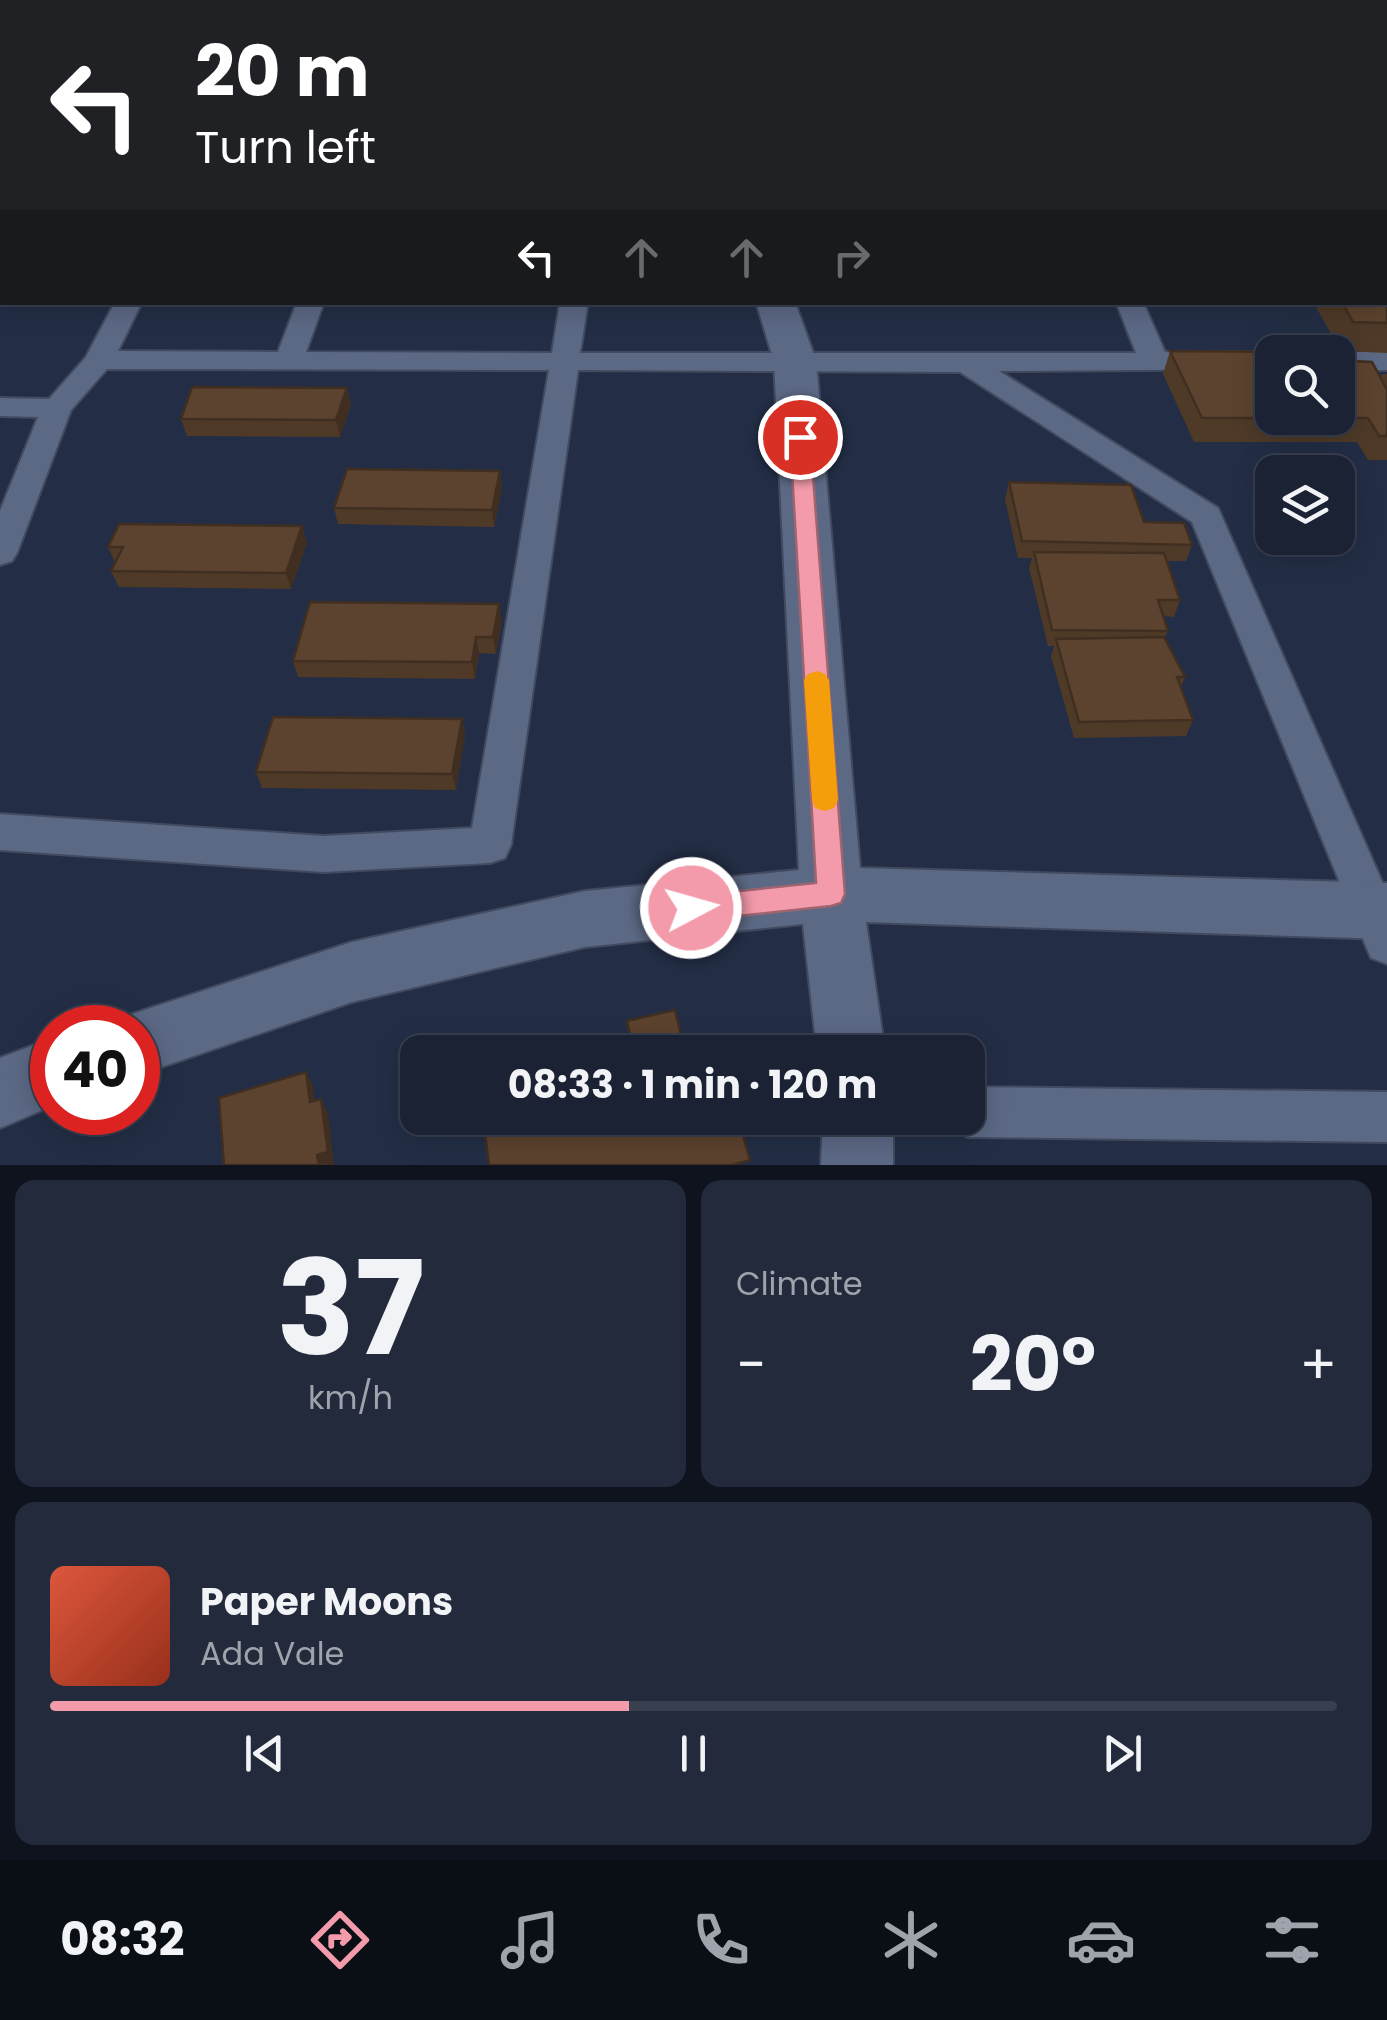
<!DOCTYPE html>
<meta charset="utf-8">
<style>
body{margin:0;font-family:Poppins,sans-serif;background:#232a3c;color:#f1f3f6;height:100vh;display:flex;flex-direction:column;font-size:38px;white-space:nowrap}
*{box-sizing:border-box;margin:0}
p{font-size:32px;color:#9fa4ac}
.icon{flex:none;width:55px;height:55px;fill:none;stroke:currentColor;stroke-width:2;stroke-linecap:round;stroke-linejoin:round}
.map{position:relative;height:1165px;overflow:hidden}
.panel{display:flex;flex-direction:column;gap:15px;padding:15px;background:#0e131d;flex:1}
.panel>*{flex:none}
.hud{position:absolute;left:0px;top:0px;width:1388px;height:305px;box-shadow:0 5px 25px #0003,0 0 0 2px #383f4f;background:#202124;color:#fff;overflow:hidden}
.fabs{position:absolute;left:1255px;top:335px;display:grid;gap:20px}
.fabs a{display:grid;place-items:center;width:100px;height:100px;border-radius:20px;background:#1a2234;box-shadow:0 5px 25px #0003,0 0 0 2px #383f4f;font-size:50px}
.speed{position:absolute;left:30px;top:1005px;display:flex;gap:20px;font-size:50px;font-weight:700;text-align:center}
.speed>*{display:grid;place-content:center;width:130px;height:130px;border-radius:50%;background:#1a2234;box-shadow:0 5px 25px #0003,0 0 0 2px #383f4f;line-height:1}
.speed .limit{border:15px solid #d22;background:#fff;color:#111}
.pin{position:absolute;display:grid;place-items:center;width:85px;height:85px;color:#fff;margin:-42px;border:5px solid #fff;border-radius:50%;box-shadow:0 2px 10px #0007}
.me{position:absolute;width:110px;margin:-55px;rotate:84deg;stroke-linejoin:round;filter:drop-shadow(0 0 8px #0008)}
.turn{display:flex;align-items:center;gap:35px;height:210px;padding:0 30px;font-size:45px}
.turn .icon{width:130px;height:130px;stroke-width:2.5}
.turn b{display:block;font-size:70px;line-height:85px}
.lanes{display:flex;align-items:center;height:95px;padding:0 30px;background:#0003;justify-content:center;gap:50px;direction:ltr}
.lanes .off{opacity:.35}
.big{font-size:75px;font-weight:700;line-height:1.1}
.panel .widget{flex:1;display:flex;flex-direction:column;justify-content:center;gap:15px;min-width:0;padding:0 35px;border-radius:20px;background:#232a3c}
.panel .dial{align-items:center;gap:0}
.dial b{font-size:130px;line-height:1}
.song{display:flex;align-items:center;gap:30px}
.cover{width:120px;height:120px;border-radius:15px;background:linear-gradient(135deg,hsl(10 70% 55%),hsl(10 70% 35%))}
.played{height:10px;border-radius:5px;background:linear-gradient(90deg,#f39aab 45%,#383f4f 45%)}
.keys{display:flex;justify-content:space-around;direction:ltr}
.heat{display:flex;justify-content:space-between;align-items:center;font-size:55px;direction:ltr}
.panel .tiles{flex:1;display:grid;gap:15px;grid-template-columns:1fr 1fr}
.widget:last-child{grid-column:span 2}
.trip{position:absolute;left:400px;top:1035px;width:585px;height:100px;border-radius:20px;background:#1a2234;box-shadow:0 5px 25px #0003,0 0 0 2px #383f4f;font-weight:700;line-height:100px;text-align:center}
.menu{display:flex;height:160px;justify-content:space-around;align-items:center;background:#0a0e15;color:#9fa4ac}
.menu .icon{width:70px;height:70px}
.menu .active{color:#f39aab}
.menu b{font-size:45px;color:#f1f3f6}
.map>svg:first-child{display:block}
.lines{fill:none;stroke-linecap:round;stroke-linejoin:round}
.street-casing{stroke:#414a5e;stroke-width:4}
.secondary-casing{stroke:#414a5e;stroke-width:4}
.highway-casing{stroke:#414a5e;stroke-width:4}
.street{fill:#5c6985;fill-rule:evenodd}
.secondary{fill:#5c6985;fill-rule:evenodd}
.highway{fill:#8986e2;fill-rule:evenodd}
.rail-casing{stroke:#ccd3e5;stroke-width:8}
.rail{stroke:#232e46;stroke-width:5;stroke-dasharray:14;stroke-linecap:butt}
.wall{fill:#4f3a28}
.shaded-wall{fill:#402f21}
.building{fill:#5c432f;stroke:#402f21;stroke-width:2.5}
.route{fill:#f39aab;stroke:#9e646f;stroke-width:2.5}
.slow{fill:#f59e0b}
</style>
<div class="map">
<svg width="1387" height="1165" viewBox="0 0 1387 1165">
<rect width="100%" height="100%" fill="#232e46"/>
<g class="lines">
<g class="street-casing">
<g id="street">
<path d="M378,0H399L401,2H380Z"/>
<path d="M934,0H954V2H935Z"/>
<path d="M1187,0H1207L1209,2H1189Z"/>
<path d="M1335,0H1356L1358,2H1337Z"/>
<path d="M1385,26L1387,27V39L1385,38Z"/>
<rect x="1385" y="152" width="2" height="17"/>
<path d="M115,302H142L118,351L278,352L297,302H324L306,352L552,353L560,302H588L580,353H1136L1116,302H1143L1165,352H1277H1272V369L999,371L1218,508L1387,893V964L1371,958L1365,944L1192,522L960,372L578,370L511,845L505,858L490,863L324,872L0,850V814L324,836L472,828L549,370L107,369L71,410L17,553L12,561L0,565V511L38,417L0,416V398L49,399L86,357Z"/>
<path d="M1337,352H1387V370H1338Z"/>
<path d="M968,1087L1387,1092V1142L968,1137L951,1129L946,1118H968Z"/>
</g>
</g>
<g class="secondary-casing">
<g id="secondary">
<path d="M90,0H118L120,2H92Z"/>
<path d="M2,30V48L0,49V31Z"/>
<path d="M756,302H795L816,361L860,868L1387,883V939L866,922L885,1052H817L803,924L585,947L352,1002L138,1075V1028H111L114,1020L352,942L585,891L799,870L774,361Z"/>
<path d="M52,1038V1106L0,1128V1058Z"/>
<path d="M823,1118H893V1165H821Z"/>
</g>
</g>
<g class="highway-casing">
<g id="highway">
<path d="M1302,0H1333L1334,2H1304Z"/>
<rect x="1385" y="94" width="2" height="23"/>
</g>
</g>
<use href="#street" class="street"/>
<use href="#secondary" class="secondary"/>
<use href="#highway" class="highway"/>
<g class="rail-casing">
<g id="rail">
<path d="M702,2L712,0"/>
<path d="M777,2L787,0"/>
<path d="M806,2L816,0"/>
</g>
</g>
<use href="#rail" class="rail"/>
</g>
<g class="wall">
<path d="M2,200V235H0V201Z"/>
<path d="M1387,212V353L1341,351L1313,302H1385Z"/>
<rect x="0" y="238" width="2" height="36"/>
<path d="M1170,351L1351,361L1380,377L1382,374H1387V460H1368L1357,442H1194L1163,374Z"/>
<path d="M347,388L351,404L340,437L187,436L181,419Z"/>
<path d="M500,471L502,488L494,527L338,524L334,508Z"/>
<path d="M1009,482L1144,522L1192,545L1186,561H1166L1180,600L1174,617L1163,616L1168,631L1164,639L1185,677L1181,687L1193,720L1186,736L1074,738L1051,656L1054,646H1048L1029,568L1032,558H1018L1005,499Z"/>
<path d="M302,526L307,543L291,589L119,587L111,571L115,563L108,547Z"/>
<path d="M502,621L496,654L479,653L475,679L298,677L293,661Z"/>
<path d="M462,719L465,735L456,790L262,788L256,772Z"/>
</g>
<g class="shaded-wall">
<path d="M266,0H338V1L329,2H266Z"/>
<rect x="0" y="14" width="2" height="14"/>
<path d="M2,78V93L0,94V79Z"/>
<path d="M2,136V152L0,153V137Z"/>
<path d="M347,388L351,404L340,437L336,420Z"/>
<path d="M500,471L502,488L494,527L492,510Z"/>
<path d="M302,526L307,543L291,589L286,573Z"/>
<path d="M499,604L502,621L496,654L493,637Z"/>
<path d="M476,637L479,653L475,679L472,662Z"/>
<path d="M462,719L465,735L456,790L452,774Z"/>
<path d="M306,1072L313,1086L316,1116L310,1102Z"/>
<path d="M321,1099L328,1113L334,1165H319L317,1155Z"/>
</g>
<g class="building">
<path d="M0,0H40L41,2H2V14H0Z"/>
<path d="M40,0H65L63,2H41Z"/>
<path d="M481,0H545L554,2H470Z"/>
<path d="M0,54H2V78L0,79Z"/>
<path d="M0,119H2V136L0,137Z"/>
<path d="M2,200V220H0V201Z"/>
<path d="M1385,212H1387V323L1353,322L1342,302H1385Z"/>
<rect x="0" y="238" width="2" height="20"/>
<path d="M1170,351L1321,352H1272V418H1338V353H1346L1351,361L1372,362L1387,390V436H1379L1368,418H1202Z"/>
<path d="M192,387L347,388L336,420L181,419Z"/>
<path d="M347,469L500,471L492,510L334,508Z"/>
<path d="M1009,482L1131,485L1144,522L1184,523L1192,545L1022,541Z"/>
<path d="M119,524L302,526L286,573L111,571L123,547H108Z"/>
<path d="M1034,552L1164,553L1180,600H1158L1168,631L1052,630Z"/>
<path d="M310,602L499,604L493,637H476L472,662L293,661Z"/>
<path d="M1164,637L1185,677H1177L1193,720L1079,722L1056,639Z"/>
<path d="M273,717L462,719L452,774L256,772Z"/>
<path d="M675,1010L685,1052H634L627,1021Z"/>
<path d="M306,1072L310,1102L321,1099L328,1152L317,1155L319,1165H224L219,1098Z"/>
<path d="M483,1118H738L750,1160L732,1165H489Z"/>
</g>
<path class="route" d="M800,431L810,437L845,894L841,903L831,906L691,921L681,917L676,908L681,900L691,896L816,883L790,437Z"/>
<path class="slow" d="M817,671L825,674L829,680L838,800L834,808L825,811L815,808L812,800L804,680L808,674Z"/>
</svg>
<div class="fabs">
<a><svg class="icon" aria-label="search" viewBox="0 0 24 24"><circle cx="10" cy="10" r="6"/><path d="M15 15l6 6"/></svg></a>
<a><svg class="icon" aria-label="layers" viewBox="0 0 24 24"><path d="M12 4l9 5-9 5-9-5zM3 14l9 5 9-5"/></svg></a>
</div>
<div class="speed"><div class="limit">40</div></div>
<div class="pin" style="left:800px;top:437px;background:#d93025"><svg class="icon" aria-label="arrive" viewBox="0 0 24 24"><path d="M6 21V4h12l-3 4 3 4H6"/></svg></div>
<svg class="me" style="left:691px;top:908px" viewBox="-20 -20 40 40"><circle r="17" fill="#f39aab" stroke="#fff" stroke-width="3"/><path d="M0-11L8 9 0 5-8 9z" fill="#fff"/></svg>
<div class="trip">08:33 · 1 min · 120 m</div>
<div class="hud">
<div class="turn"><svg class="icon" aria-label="left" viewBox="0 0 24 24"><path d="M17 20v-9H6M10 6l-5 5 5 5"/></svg><div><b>20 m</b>Turn left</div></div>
<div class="lanes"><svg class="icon" aria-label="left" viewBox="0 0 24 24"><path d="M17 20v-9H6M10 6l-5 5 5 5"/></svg><svg class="icon off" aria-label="ahead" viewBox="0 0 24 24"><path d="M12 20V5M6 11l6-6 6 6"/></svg><svg class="icon off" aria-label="ahead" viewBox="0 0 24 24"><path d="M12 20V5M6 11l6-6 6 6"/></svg><svg class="icon off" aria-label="right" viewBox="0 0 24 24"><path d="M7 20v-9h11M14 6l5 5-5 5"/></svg></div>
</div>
</div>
<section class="panel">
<div class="tiles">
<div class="widget dial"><b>37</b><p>km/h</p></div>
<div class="widget"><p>Climate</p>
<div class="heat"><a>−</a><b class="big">20°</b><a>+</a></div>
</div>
<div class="widget">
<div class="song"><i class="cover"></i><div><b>Paper Moons</b><p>Ada Vale</p></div></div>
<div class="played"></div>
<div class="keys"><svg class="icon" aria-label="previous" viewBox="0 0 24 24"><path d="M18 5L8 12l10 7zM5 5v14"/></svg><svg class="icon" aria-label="pause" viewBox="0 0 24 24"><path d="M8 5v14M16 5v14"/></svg><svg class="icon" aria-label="next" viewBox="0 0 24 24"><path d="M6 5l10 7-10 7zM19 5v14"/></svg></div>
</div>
</div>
</section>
<nav class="menu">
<b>08:32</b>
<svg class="icon active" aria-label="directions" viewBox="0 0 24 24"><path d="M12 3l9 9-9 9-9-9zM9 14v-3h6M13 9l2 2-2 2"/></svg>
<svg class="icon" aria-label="music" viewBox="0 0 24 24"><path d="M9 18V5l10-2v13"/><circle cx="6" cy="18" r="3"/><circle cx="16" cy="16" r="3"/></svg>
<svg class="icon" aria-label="phone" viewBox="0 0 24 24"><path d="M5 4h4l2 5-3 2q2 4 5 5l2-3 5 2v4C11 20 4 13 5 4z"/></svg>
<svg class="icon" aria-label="climate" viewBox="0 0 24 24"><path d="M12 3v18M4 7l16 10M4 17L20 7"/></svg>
<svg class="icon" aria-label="car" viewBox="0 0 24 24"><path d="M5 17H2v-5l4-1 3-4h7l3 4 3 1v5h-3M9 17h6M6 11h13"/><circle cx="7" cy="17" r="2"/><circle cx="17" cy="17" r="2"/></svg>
<svg class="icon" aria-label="filters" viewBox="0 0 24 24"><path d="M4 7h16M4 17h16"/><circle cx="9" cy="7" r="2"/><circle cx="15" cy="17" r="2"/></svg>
</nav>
